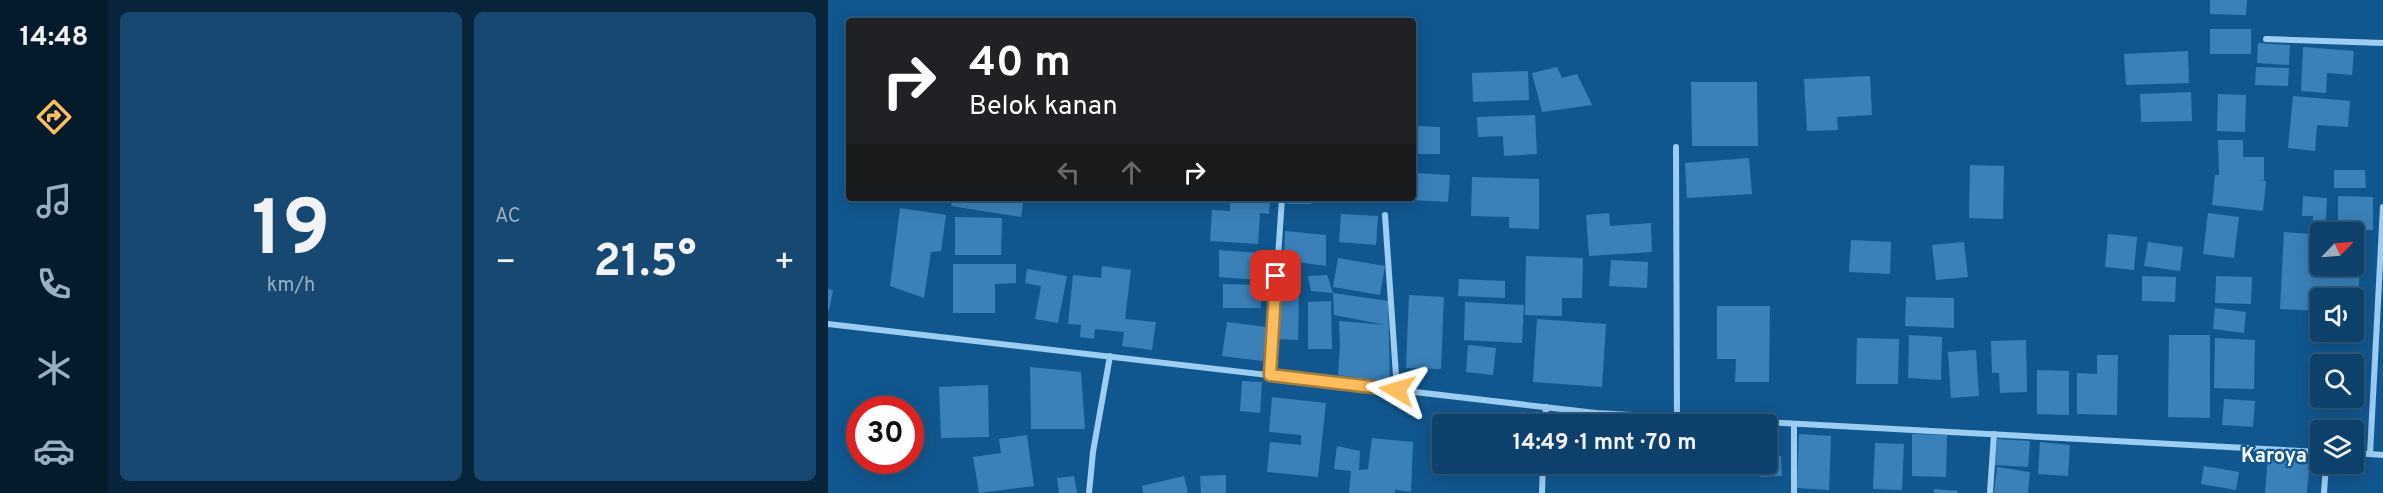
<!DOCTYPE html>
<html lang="id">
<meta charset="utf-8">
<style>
body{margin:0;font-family:Overpass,sans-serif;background:#164871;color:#f1f3f6;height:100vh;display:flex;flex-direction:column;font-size:22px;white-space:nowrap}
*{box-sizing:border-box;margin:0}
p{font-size:20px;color:#9aafc1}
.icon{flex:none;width:33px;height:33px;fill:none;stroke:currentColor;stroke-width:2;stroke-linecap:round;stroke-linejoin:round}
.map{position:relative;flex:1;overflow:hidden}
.details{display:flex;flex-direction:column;gap:12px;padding:12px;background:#07243b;width:720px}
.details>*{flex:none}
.guide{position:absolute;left:18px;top:18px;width:570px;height:183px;border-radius:6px;box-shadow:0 3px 15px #0003,0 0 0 2px #2d5a7e;background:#202124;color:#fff;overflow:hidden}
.needle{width:39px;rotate:65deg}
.controls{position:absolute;left:1482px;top:222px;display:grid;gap:12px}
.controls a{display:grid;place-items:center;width:54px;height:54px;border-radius:6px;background:#0d416b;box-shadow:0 3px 15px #0003,0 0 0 2px #2d5a7e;font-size:30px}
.speed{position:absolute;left:18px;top:396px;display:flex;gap:12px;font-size:30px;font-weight:700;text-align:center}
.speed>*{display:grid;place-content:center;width:78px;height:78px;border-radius:50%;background:#0d416b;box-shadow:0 3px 15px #0003,0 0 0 2px #2d5a7e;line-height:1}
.speed .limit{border:9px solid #d22;background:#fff;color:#111}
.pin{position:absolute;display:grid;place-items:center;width:51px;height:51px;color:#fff;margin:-26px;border-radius:12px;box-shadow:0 3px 9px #0006}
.me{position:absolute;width:66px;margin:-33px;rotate:277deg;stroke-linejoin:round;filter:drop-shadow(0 0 4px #0008)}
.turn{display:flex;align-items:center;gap:21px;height:126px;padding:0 24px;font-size:27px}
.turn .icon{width:78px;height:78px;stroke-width:2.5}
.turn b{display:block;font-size:42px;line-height:51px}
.lanes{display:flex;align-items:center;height:57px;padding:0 24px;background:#0003;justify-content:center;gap:30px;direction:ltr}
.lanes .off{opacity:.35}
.big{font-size:45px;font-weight:700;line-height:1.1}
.details .card{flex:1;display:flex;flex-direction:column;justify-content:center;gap:9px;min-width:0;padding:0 21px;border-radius:9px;background:#164871}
.details .dial{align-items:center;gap:0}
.dial b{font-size:78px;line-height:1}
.heat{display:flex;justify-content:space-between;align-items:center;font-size:33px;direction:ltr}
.details .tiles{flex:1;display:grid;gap:12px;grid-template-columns:repeat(2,1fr)}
.trip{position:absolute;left:604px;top:414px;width:345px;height:60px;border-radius:6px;background:#0d416b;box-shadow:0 3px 15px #0003,0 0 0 2px #2d5a7e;font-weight:700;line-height:60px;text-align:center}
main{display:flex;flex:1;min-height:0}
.tab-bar{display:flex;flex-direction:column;width:108px;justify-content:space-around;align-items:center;background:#051a2b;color:#9aafc1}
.tab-bar .icon{width:42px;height:42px}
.tab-bar .on{color:#ffbd5d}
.tab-bar b{font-size:27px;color:#f1f3f6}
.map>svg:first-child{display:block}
.building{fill:#3a81b9}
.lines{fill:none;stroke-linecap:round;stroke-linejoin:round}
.street{stroke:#9ccdf2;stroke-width:6}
.route-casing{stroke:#a67b3c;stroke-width:15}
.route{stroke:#ffbd5d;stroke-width:10}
.labels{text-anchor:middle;stroke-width:4.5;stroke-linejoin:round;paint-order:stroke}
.quarter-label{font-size:20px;font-weight:bold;fill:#fff;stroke:#11578f}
</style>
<main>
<nav class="tab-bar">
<b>14:48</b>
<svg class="icon on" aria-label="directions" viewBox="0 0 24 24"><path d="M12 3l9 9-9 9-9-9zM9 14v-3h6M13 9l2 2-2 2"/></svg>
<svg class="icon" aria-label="music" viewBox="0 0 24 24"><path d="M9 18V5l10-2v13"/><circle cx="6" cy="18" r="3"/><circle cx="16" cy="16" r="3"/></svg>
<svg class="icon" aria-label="phone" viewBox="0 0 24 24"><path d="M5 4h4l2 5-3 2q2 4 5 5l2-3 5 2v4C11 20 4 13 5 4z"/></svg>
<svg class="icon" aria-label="climate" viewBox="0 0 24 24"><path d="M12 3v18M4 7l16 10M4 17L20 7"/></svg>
<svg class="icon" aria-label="car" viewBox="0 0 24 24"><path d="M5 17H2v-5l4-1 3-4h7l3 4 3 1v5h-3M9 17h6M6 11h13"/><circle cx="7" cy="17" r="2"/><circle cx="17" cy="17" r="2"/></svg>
</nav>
<section class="details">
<div class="tiles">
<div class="card dial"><b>19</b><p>km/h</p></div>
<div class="card"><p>AC</p>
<div class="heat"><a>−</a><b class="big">21.5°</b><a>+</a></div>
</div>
</div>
</section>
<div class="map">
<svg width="1555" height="493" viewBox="0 0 1555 493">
<rect width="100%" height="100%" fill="#11578f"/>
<g class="building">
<path d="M1382,0H1419L1418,15L1382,14Z"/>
<rect x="1382" y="29" width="41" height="25"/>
<path d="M1430,43L1462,45L1461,65L1429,63Z"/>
<path d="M1475,47L1526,51L1524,75L1499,73L1498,93L1473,91Z"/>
<path d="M1360,51L1361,83L1298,85L1296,54Z"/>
<path d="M729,67L734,78L749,74L764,105L714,112L704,73Z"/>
<path d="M1428,67L1461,68L1460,86L1427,85Z"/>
<path d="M700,71L701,100L645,102L644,73Z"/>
<path d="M1042,76L1044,115L1009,117L1010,130L979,131L976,79Z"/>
<path d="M863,82H929L930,146H864Z"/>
<path d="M1363,92L1364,121L1313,122L1312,94Z"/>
<path d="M1390,94L1418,95L1417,132L1389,131Z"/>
<path d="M1465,96L1522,101L1520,127L1489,125L1487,151L1460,148Z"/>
<path d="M707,115L709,154L676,156L675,136L650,137L649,117Z"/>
<path d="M585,126L612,127V154H585Z"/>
<path d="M1390,140H1415V157H1436V180H1429L1438,181L1435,211L1384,205L1387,175H1391Z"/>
<path d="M921,158L924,194L859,198L857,163Z"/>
<path d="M1142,165L1176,166L1175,219L1141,218Z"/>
<path d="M1506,170H1537L1538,188H1506Z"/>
<path d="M586,173L622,175L620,202L585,200Z"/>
<path d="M644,177L711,179V229L681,228V217L643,216Z"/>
<path d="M1475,196L1499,198L1497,232H1492V266H1526V236L1534,237L1529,313H1526V298H1492V311L1452,309L1456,232L1484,234L1485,216H1474Z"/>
<path d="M1510,196L1545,197V230H1510Z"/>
<path d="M125,198H196L193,217L123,206Z"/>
<path d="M402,198H442L441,214L432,213L430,244L382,241L384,210L402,211Z"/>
<path d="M460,198H484L483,204H459Z"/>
<rect x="550" y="198" width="29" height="4"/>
<path d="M72,208L118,215L113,251L103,252L96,298L62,286Z"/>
<path d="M781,213L782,226L823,223L824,252L761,256L758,215Z"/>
<path d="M1380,213L1411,217L1406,258L1375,254Z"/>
<path d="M513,214L550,216L548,245L511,242Z"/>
<path d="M127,217L174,218L173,255H127Z"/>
<path d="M457,231L498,235V266L456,260Z"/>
<path d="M1280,234L1309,237L1306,270L1277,267Z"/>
<path d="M1023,240L1063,242L1062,274L1021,272Z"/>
<path d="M1136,242L1140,277L1108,280L1104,245Z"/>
<path d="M1320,242L1355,247L1352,271L1316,266Z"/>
<path d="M391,250L432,253L430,280L391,277Z"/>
<path d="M698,256L755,258L754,298H734V316L697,315Z"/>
<path d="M510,258L557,266L552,295L505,287Z"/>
<path d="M783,260L820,262L819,288L781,286Z"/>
<path d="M125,264H188V283L167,284V313H125Z"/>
<path d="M274,266L303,270L297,319L328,322L324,350L294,346L296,332L267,329L266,339L252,337L253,325L240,324L245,275L273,278Z"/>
<path d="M199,269L239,276L230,323L207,319L213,286L197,283Z"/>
<path d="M499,275L505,293L483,291L480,276Z"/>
<path d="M1314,276L1348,277L1347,302L1314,301Z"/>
<path d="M1388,276L1424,277L1423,304L1387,303Z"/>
<path d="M631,279L677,281V298L630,296Z"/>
<path d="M395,284L433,285V308H395Z"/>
<path d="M0,289L5,290L1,311L0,310Z"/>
<path d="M453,289L471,293L470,340L450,339Z"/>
<path d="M505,293L560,301L562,382L510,375L512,346L511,321L558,325L506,315Z"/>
<path d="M581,295L616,297L613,369L578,368Z"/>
<path d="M1078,297L1126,298V328L1077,326Z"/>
<path d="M503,301L504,349H480V302Z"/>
<path d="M637,302L696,305L694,343L636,340Z"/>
<path d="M889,306H942L941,382H907L908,359H889Z"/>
<path d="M1387,308L1418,312L1416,333L1385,329Z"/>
<path d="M709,319L778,324L774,387L705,382Z"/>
<path d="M399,322L439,327L435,361L394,356Z"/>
<path d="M1081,335L1114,337L1113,380L1080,378Z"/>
<path d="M1341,335H1382V418L1340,417Z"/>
<path d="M1029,338L1071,339L1070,384H1028Z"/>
<path d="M1387,338L1427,340L1426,389L1386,388Z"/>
<path d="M1198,340L1199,392L1172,393L1171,373H1164L1163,341Z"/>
<path d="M640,345L668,348L665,375L638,372Z"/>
<path d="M1148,350L1151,396L1123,398L1120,352Z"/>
<path d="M1269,355H1290L1289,415L1249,414V373L1269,374Z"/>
<path d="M202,367L253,372L257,429H203Z"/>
<path d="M1209,370L1241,371V415L1209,414Z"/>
<path d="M414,381L434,382L432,413L412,411Z"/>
<path d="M160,385L161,437L113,438L111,387Z"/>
<path d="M444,397L498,403L490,477L439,472L442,442L473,445V435L441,432Z"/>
<path d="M1396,399L1427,401L1425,427L1394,425Z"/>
<path d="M971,434L1003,436L1001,490L969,488Z"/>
<path d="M1084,434L1119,435L1118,477L1084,476Z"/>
<path d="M199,435L206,486L151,493L145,457L173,453L171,439Z"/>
<path d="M544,438L585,442L583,492L567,490V493H521L523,471L506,469L509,446L532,451L531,470L540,469Z"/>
<path d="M1169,439L1202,441L1200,467L1167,465Z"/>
<path d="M1212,442L1242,445L1240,476L1210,474Z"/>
<path d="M1047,443L1076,444L1074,490L1045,489Z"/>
<path d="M1440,454L1482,458L1479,493H1437Z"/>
<path d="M939,456H953L954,476L932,477L931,464H939Z"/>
<path d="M1376,466L1411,472L1408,490L1373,484Z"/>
<path d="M1169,467L1202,472L1200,493H1166Z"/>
<path d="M398,475V493H373L372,476Z"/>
<path d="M246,476L249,493H231L229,478Z"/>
<path d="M356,476L360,493H315L314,486Z"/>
<path d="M1106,489L1130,491L1129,493H1106Z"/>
</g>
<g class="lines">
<g class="street">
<path d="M1438,39L1555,43"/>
<path d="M848,147L849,417"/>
<path d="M557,215L569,390"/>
<path d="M0,324L768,413L1492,452"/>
<path d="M442,375L454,198"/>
<path d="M717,424L718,407"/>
<path d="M1526,453L1555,455"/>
<path d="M1542,454L1555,207"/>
<path d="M261,493L265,452L282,356"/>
<path d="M714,493L715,464"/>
<path d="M966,493V424"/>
<path d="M1162,493L1166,434"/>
<path d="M1496,493L1498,464"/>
</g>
</g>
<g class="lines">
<g class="route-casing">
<path id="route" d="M448,276L442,375L569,390"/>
</g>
<use href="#route" class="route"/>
</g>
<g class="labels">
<g class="quarter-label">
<text x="1446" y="462">Karoya</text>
</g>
</g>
</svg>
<div class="controls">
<a><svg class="needle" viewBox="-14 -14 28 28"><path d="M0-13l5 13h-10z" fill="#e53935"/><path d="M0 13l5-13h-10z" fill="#9aafc1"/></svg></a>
<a><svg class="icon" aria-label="sound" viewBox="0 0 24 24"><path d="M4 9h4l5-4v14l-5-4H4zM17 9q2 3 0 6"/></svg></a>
<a><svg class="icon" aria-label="search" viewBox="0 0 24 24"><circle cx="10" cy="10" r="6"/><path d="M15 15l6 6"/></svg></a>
<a><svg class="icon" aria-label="layers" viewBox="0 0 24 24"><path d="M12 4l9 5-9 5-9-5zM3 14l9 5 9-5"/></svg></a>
</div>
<div class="speed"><div class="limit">30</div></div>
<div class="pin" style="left:448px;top:276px;background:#d93025"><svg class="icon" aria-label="arrive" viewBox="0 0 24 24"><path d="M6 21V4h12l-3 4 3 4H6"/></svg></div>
<svg class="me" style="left:569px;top:390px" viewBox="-20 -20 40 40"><path d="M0-17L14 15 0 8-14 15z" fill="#ffbd5d" stroke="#fff" stroke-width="4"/></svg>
<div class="trip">14:49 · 1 mnt · 70 m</div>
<div class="guide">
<div class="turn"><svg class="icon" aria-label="right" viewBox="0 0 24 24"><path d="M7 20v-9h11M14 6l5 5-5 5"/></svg><div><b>40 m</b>Belok kanan</div></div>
<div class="lanes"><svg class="icon off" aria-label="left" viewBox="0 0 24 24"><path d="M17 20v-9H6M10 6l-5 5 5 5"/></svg><svg class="icon off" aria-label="ahead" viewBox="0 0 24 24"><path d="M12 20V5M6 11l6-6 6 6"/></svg><svg class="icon" aria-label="right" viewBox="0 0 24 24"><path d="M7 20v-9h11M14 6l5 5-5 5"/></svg></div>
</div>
</div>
</main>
